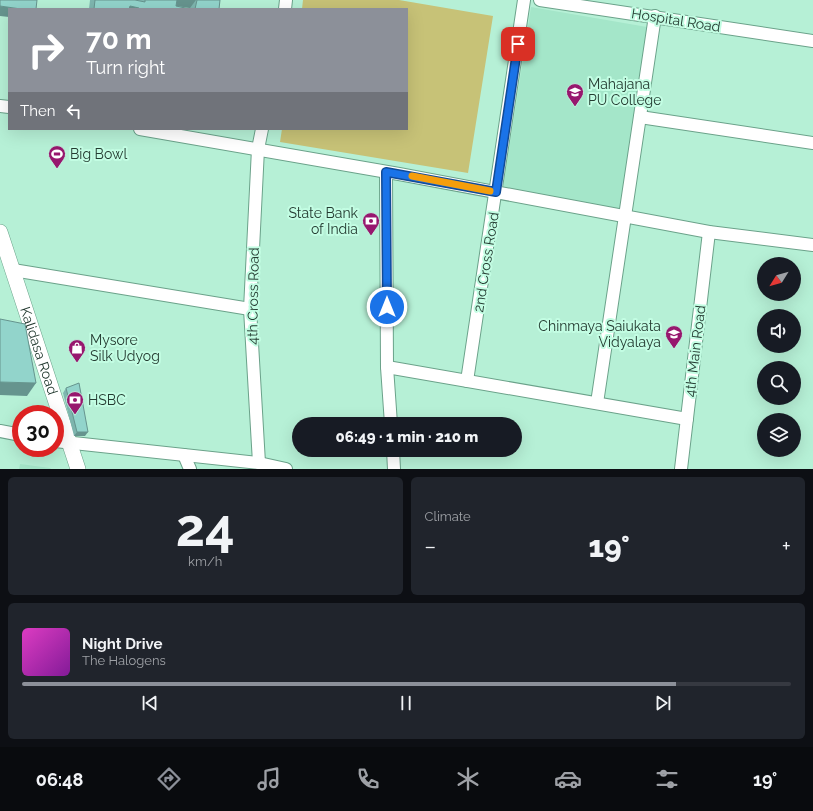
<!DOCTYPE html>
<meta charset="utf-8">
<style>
body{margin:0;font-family:Raleway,sans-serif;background:#20242c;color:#f1f3f6;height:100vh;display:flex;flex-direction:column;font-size:15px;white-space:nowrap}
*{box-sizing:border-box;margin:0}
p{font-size:13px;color:#9ea1a6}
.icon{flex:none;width:22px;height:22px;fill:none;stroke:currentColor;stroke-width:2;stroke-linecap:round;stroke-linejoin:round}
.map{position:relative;height:469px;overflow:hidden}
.sheet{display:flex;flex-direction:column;gap:8px;padding:8px;background:#0d0f14;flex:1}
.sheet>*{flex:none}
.guide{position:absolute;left:8px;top:8px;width:400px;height:122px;border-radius:0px;box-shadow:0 4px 16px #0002;background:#8c9099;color:#fff;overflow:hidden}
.needle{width:26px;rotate:233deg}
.buttons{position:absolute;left:757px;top:257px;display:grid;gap:8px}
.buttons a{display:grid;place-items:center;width:44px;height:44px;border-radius:50%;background:#171b24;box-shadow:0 4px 16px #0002;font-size:20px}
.speed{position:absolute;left:12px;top:405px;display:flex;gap:8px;font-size:20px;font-weight:700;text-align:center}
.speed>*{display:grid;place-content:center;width:52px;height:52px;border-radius:50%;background:#171b24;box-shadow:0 4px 16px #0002;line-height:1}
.speed .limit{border:6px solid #d22;background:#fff;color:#111}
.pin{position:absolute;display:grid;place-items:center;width:34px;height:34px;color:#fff;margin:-17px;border-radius:8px;box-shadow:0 2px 6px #0006}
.me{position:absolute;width:44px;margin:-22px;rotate:0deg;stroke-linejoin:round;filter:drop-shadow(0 0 3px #0008)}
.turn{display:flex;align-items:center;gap:14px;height:84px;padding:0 12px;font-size:18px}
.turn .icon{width:52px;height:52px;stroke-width:2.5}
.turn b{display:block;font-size:28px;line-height:34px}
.then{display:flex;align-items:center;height:38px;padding:0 12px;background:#0003;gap:8px;font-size:15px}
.big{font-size:30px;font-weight:800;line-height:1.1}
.sheet .card{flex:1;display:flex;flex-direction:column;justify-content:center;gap:6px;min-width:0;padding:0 14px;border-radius:6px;background:#20242c}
.sheet .dial{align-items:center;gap:0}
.dial b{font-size:52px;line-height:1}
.song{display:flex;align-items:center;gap:12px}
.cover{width:48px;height:48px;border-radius:6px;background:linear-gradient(135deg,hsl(310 70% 55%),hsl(290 70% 35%))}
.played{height:4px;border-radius:2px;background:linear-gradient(90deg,#8c9099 85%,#363941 85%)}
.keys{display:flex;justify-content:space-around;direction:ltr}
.heat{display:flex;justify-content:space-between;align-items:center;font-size:22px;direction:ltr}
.sheet .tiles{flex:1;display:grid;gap:8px;grid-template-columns:1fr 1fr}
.card:last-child{grid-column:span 2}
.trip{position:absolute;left:292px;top:417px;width:230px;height:40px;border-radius:20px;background:#171b24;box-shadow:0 4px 16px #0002;font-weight:800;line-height:40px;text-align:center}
.menu{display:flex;height:64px;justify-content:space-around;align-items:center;background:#090b0e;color:#9ea1a6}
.menu .icon{width:28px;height:28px}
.menu .current{color:#8c9099}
.menu b{font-size:18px;color:#f1f3f6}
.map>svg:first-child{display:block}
.built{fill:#a4e6c9}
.green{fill:#c7c277}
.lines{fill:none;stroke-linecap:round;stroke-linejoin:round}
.minor-casing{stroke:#6ba28a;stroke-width:14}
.tertiary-casing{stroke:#6ba28a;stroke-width:16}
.minor{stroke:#fff;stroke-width:12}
.tertiary{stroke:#fff;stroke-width:15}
.wall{fill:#7eb6af}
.shaded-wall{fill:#66948e}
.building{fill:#92d4cb;stroke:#66948e}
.route-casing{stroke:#114b97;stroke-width:10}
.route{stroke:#1a73e8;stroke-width:7}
.slow{stroke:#f59e0b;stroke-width:7}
.labels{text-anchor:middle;stroke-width:4;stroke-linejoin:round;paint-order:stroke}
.street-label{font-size:14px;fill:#243b31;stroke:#c3fde3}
.poi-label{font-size:14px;fill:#243b31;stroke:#c3fde3;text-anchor:start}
</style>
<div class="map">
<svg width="813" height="469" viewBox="0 0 813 469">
<rect width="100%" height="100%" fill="#b6f0d6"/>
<g class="built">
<path d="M531,7L647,27L621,209L503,188Z"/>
<path d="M20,464L50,468L51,469H19Z"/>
</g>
<path class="green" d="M303,0H399L493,16L468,173L280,142L282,129H407V9H302Z"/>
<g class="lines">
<g class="minor-casing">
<g id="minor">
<path d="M540,0L813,41"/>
<path d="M285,9L286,0"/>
<path d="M0,106L9,107"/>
<path d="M640,117L813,143"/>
<path d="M140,129L399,174L709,232L813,245"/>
<path d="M386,172L387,367L391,424"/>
<path d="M13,270L250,309"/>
<path d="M387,367L687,419"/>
<path d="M467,381L524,0"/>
<path d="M597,403L655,16"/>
<path d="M0,431L21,435"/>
<path d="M55,441L259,463L286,469"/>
<path d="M393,450L394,469"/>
<path d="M184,455L190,469"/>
<path d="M259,463L250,309L258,149L262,129"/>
<path d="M681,469L709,232"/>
</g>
</g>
<g class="tertiary-casing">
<g id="tertiary">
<path id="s1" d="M0,232L78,469"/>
</g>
</g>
<use href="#minor" class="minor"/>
<use href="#tertiary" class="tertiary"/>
</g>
<g class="wall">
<path d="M90,0H220L219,9H190V8L176,6L190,9H89Z"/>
<path d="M66,388L85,436H74L63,393Z"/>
</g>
<g class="shaded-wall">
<path d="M174,0H196L190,8L171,5Z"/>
<path d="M0,6L21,9H9V17L0,16Z"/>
<path d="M130,6L139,8L138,9H128Z"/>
<path d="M0,382L36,383L27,396L0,395Z"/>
<path d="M77,432H88L85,436H74Z"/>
</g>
<g class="building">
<path d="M0,0H37L36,9H21L0,6Z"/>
<path d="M95,0H135L145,2V0H177L176,6L190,9H139V8L130,6L129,9H94Z"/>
<path d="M197,0H220L219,9H195Z"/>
<path d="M0,319L25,324L36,383L0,382Z"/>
<path d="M79,383L88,432H77L66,388Z"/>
</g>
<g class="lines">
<g class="route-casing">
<path id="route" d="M387,307L386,172L496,192L518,44"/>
</g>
<use href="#route" class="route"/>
<path class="slow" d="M412,176L490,191"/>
</g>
<defs>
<g id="university-pin" transform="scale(0.9)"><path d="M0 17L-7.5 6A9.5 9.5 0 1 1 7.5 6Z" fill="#97176e" stroke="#c3fde3"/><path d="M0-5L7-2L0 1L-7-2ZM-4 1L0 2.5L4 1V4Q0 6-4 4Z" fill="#fff"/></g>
<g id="stadium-pin" transform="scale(0.9)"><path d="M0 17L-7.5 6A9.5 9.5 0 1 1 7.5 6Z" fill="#97176e" stroke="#c3fde3"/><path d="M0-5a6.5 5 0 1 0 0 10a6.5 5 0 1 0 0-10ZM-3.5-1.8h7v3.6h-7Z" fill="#fff"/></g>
<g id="bank-pin" transform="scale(0.9)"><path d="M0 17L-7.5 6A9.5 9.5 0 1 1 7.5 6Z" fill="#97176e" stroke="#c3fde3"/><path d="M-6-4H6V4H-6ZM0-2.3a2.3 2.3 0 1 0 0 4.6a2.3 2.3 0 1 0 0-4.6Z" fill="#fff"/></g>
<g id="school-pin" transform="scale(0.9)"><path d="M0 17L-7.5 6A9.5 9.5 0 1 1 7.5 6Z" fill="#97176e" stroke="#c3fde3"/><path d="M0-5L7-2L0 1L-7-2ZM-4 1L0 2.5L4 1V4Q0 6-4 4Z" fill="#fff"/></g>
<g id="shop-pin" transform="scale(0.9)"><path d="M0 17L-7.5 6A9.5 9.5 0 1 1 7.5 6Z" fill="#97176e" stroke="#c3fde3"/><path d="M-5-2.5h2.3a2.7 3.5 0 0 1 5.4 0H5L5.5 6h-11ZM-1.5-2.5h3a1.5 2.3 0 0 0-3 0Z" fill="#fff"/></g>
</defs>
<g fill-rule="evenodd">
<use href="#university-pin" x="575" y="92"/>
<use href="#stadium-pin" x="57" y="154"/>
<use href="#bank-pin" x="371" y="221"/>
<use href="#school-pin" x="674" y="334"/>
<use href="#shop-pin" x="77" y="348"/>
<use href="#bank-pin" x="75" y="400"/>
</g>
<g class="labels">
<g class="street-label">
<text transform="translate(676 20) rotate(9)" y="5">Hospital Road</text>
<text transform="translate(486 262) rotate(-81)" y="5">2nd Cross Road</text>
<text transform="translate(253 296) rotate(-89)" y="5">4th Cross Road</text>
<text dy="5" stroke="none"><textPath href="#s1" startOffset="125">Kalidasa Road</textPath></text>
<text transform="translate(695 351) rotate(-83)" y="5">4th Main Road</text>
</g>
<g class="poi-label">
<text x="588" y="89">Mahajana<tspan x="588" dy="16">PU College</tspan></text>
<text x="70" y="159">Big Bowl</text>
<text x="358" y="218" text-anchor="end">State Bank<tspan x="358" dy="16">of India</tspan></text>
<text x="661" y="331" text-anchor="end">Chinmaya Saiukata<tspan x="661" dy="16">Vidyalaya</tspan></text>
<text x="90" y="345">Mysore<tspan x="90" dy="16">Silk Udyog</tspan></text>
<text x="88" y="405">HSBC</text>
</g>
</g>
</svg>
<div class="buttons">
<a><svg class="needle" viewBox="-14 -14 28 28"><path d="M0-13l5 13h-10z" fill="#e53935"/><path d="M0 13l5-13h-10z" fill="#9ea1a6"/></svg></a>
<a><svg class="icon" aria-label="sound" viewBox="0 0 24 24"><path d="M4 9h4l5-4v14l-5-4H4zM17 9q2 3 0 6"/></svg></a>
<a><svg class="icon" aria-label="search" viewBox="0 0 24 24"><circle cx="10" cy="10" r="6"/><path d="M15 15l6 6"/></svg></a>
<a><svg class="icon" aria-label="layers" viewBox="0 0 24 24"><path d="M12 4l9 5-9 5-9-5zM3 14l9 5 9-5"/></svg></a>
</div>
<div class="speed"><div class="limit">30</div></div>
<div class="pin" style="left:518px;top:44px;background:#d93025"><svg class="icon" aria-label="arrive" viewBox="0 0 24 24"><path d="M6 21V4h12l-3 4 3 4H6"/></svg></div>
<svg class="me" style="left:387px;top:307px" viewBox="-20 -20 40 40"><circle r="17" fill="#1a73e8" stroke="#fff" stroke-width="3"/><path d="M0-11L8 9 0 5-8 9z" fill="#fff"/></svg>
<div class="trip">06:49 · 1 min · 210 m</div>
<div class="guide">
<div class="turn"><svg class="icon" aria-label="right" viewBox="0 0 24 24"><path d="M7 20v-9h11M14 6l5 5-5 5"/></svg><div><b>70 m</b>Turn right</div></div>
<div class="then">Then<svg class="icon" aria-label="left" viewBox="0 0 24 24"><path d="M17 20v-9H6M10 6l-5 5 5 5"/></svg></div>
</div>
</div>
<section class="sheet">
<div class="tiles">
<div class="card dial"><b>24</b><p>km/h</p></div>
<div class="card"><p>Climate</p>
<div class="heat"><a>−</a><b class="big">19°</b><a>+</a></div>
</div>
<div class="card">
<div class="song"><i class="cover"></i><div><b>Night Drive</b><p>The Halogens</p></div></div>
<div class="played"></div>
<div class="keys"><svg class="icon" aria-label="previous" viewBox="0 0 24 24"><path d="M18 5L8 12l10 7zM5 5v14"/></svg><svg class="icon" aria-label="pause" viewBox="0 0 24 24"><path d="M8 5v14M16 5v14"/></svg><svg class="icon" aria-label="next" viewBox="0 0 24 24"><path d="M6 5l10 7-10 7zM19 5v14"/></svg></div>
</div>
</div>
</section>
<nav class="menu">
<b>06:48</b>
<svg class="icon current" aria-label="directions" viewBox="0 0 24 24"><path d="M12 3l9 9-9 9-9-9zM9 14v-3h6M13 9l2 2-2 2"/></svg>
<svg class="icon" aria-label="music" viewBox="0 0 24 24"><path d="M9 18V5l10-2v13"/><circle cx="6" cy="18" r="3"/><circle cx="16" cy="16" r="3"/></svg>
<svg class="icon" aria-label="phone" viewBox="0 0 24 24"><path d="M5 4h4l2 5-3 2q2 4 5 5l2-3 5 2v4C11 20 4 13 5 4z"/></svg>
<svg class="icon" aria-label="climate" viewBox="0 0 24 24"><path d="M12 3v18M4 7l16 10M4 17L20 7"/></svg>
<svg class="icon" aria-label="car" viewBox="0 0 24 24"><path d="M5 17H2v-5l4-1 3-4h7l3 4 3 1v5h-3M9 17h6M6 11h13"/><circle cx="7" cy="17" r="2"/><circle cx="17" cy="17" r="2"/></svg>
<svg class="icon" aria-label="filters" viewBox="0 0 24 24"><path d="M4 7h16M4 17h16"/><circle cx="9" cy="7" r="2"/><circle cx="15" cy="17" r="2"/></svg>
<b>19°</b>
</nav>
